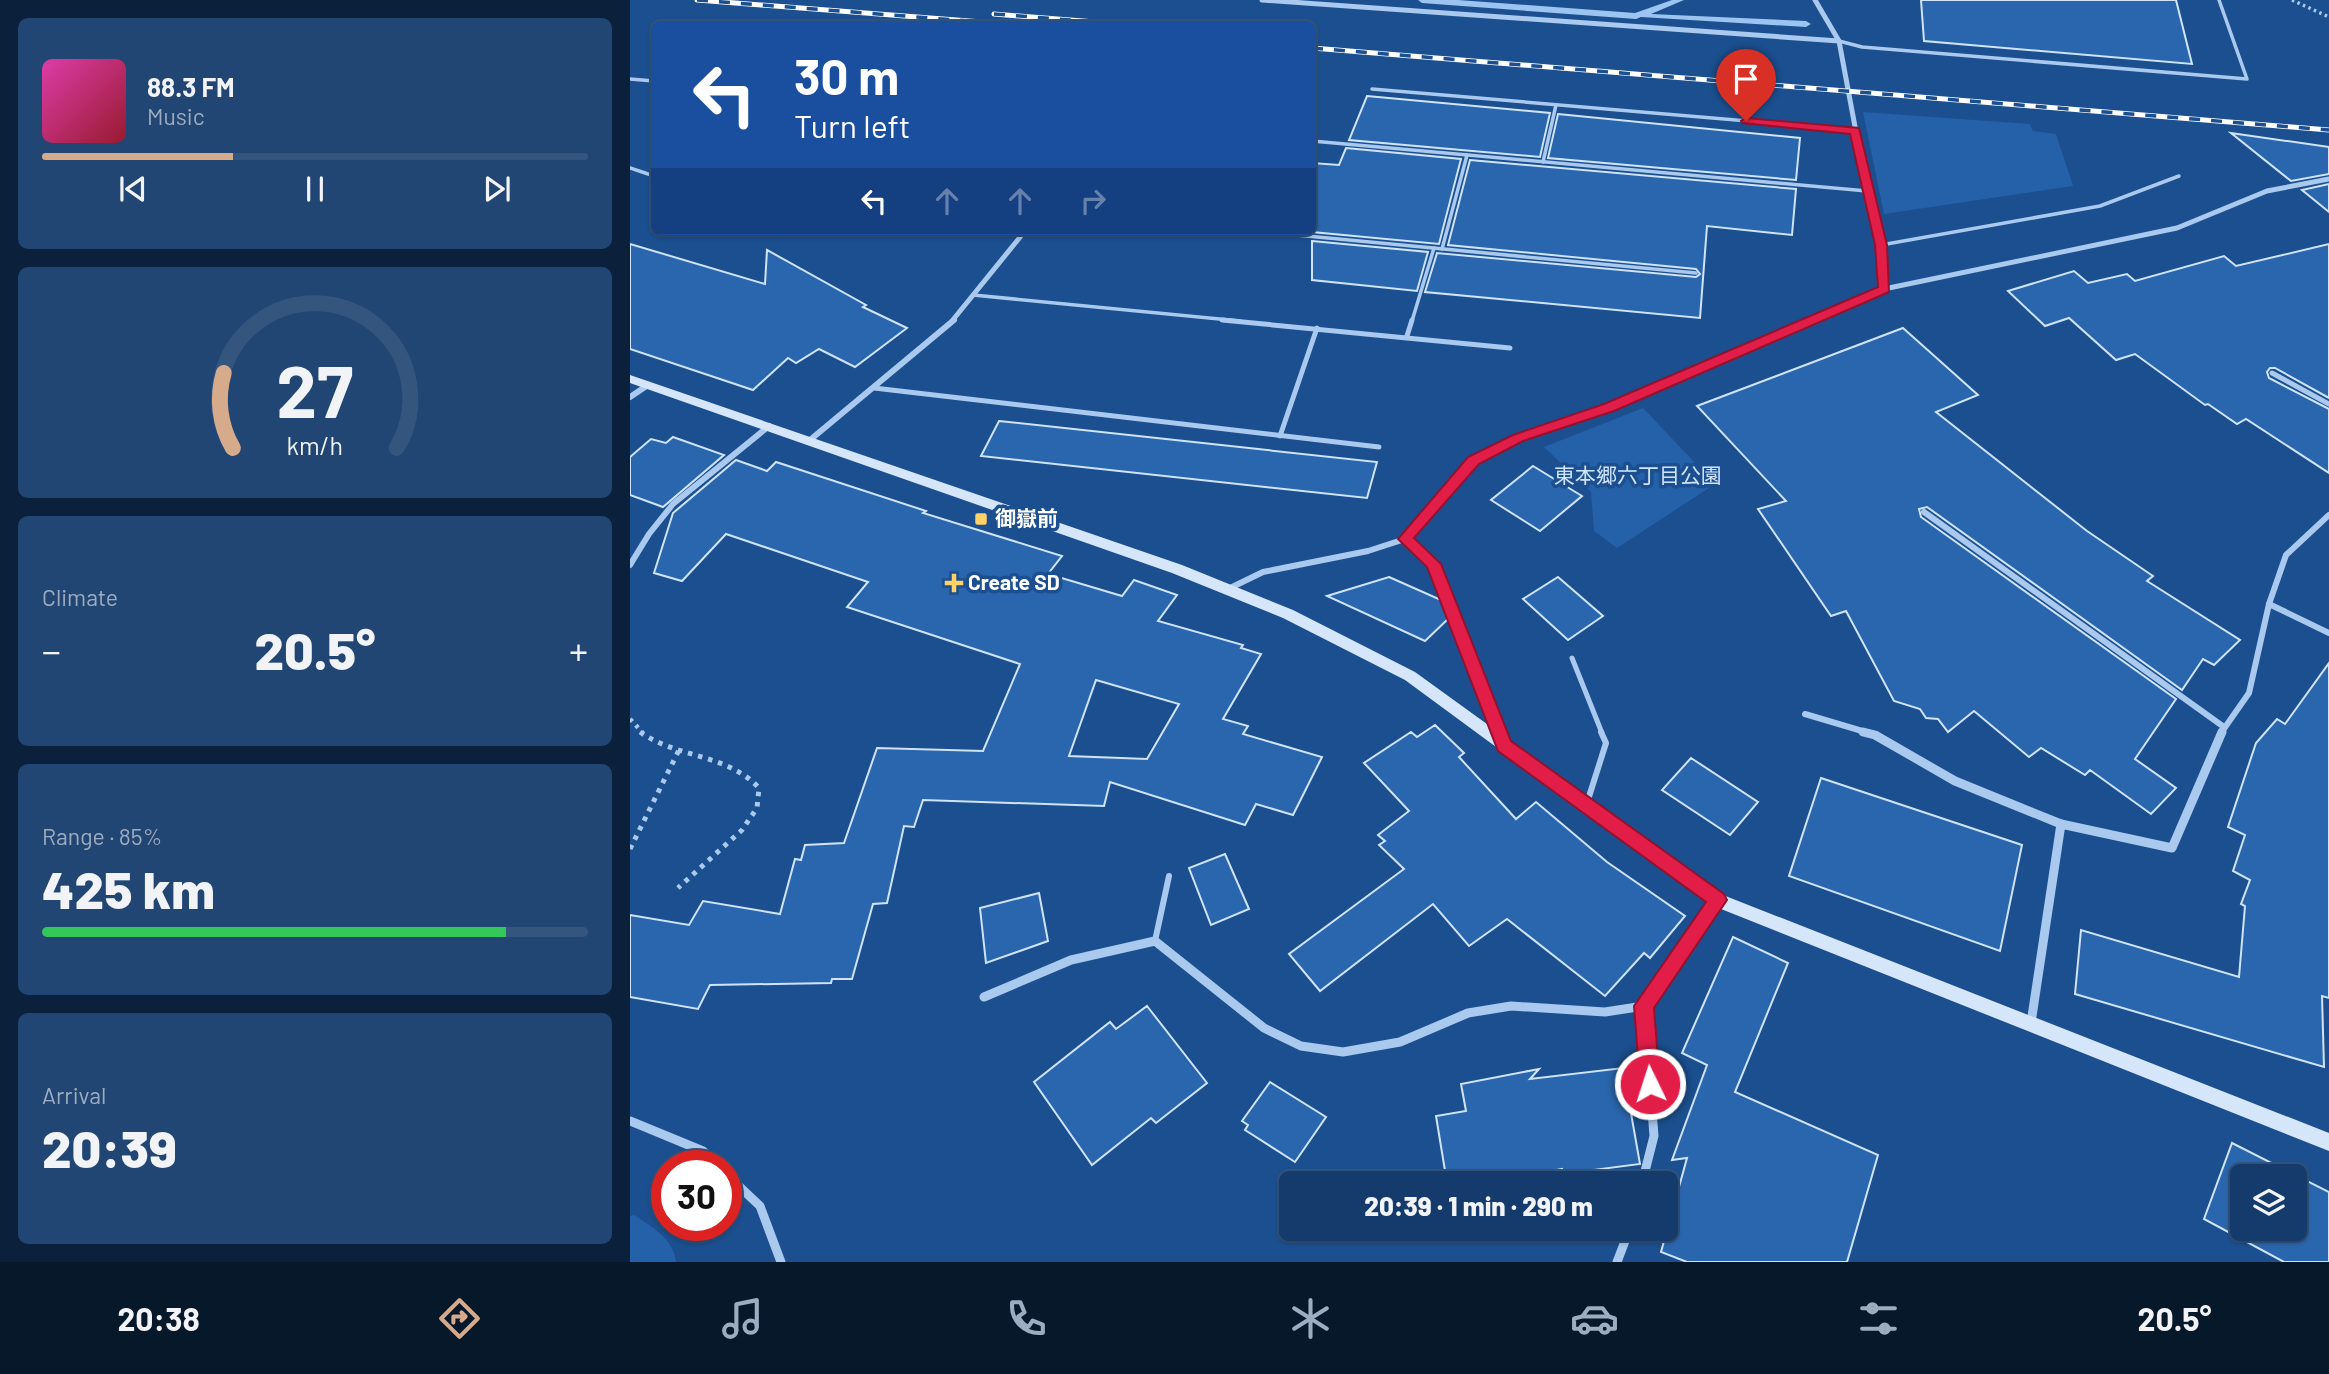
<!DOCTYPE html>
<meta charset="utf-8">
<style>
body{margin:0;font-family:Barlow,"Noto Sans JP",sans-serif;background:#214673;color:#f1f3f6;height:100vh;display:flex;flex-direction:column;font-size:26px;white-space:nowrap}
*{box-sizing:border-box;margin:0}
p{font-size:23px;color:#9dadc1}
.icon{flex:none;width:38px;height:38px;fill:none;stroke:currentColor;stroke-width:2;stroke-linecap:round;stroke-linejoin:round}
.map{position:relative;flex:1;overflow:hidden}
.panel{display:flex;flex-direction:column;gap:18px;padding:18px;background:#0b203b;width:630px}
.panel>*{flex:none}
.guide{position:absolute;left:21px;top:21px;width:665px;height:214px;border-radius:10px;box-shadow:0 2px 5px #0004,0 0 0 2px #33557e;background:#1a4fa0;color:#fff;overflow:hidden}
.tools{position:absolute;left:1600px;top:1164px;display:grid;gap:14px}
.tools a{display:grid;place-items:center;width:77px;height:77px;border-radius:10px;background:#143b6b;box-shadow:0 2px 5px #0004,0 0 0 2px #33557e;font-size:35px}
.speed{position:absolute;left:21px;top:1150px;display:flex;gap:14px;font-size:35px;font-weight:700;text-align:center}
.speed>*{display:grid;place-content:center;width:91px;height:91px;border-radius:50%;background:#143b6b;box-shadow:0 2px 5px #0004,0 0 0 2px #33557e;line-height:1}
.speed .limit{border:10px solid #d22;background:#fff;color:#111}
.pin{position:absolute;display:grid;place-items:center;width:60px;height:60px;color:#fff;margin:-72px -30px;border-radius:50% 50% 50% 0;rotate:-45deg;box-shadow:0 0 7px #0007}
.pin .icon{rotate:45deg}
.me{position:absolute;width:77px;margin:-38px;rotate:356deg;stroke-linejoin:round;filter:drop-shadow(0 0 5px #0008)}
.turn{display:flex;align-items:center;gap:24px;height:147px;padding:0 28px;font-size:32px}
.turn .icon{width:91px;height:91px;stroke-width:2.5}
.turn b{display:block;font-size:49px;line-height:60px}
.lanes{display:flex;align-items:center;height:66px;padding:0 28px;background:#0003;justify-content:center;gap:35px;direction:ltr}
.lanes .off{opacity:.35}
.big{font-size:52px;font-weight:800;line-height:1.1}
.panel .tile{flex:1;display:flex;flex-direction:column;justify-content:center;gap:10px;min-width:0;padding:0 24px;border-radius:10px;background:#214673}
.panel .dial{align-items:center;gap:0}
.dial svg{height:182px;overflow:visible;fill:none;stroke:#33557e;stroke-width:7;stroke-linecap:round;text-anchor:middle}
.dial text{fill:#f1f3f6;stroke:none}
.song{display:flex;align-items:center;gap:21px}
.cover{width:84px;height:84px;border-radius:10px;background:linear-gradient(135deg,hsl(320 70% 55%),hsl(350 70% 35%))}
.played{height:7px;border-radius:4px;background:linear-gradient(90deg,#d6ab8b 35%,#33557e 35%)}
.keys{display:flex;justify-content:space-around;direction:ltr}
.heat{display:flex;justify-content:space-between;align-items:center;font-size:38px;direction:ltr}
.charge{height:10px;border-radius:5px;background:linear-gradient(90deg,#34c759 85%,#33557e 0)}
.trip{position:absolute;left:649px;top:1171px;width:399px;height:70px;border-radius:10px;background:#143b6b;box-shadow:0 2px 5px #0004,0 0 0 2px #33557e;font-weight:800;line-height:70px;text-align:center}
.dock{display:flex;height:112px;justify-content:space-around;align-items:center;background:#08182b;color:#9dadc1}
.dock .icon{width:49px;height:49px}
.dock .active{color:#d6ab8b}
.dock b{font-size:32px;color:#f1f3f6}
main{display:flex;flex:1;min-height:0}
.map>svg:first-child{display:block}
.green{fill:#2461a8}
.lines{fill:none;stroke-linecap:round;stroke-linejoin:round}
.stream{fill:#9cc4f0;fill-rule:evenodd}
.building{fill:#2a66ad;stroke:#cfe3fa;stroke-width:2;fill-rule:evenodd}
.path-far2{stroke:#a9c9ee;stroke-width:3.5;stroke-dasharray:2.5 3.5;stroke-linecap:butt}
.path-far1{stroke:#a9c9ee;stroke-width:4.5;stroke-dasharray:3.5 5;stroke-linecap:butt}
.path{stroke:#a9c9ee;stroke-width:5;stroke-dasharray:4.5 6;stroke-linecap:butt}
.lane-far2{stroke:#a9c9ee;stroke-width:3.5}
.lane-far1{stroke:#a9c9ee;stroke-width:5}
.lane{stroke:#a9c9ee;stroke-width:6}
.street-far2{stroke:#a9c9ee;stroke-width:5}
.street-far1{stroke:#a9c9ee;stroke-width:6}
.street{stroke:#a9c9ee;stroke-width:9}
.secondary{fill:#d6e6fa;fill-rule:evenodd}
.rail-casing{stroke:#fff;stroke-width:5}
.rail{stroke:#1b4f8f;stroke-width:3.5;stroke-dasharray:11;stroke-linecap:butt}
.route{fill:#e11d48;stroke:#92132f;stroke-width:2}
.poi-dot{fill:#ffd166;stroke:#1b4f8f;stroke-width:2.5}
.labels{text-anchor:middle;stroke-width:7;stroke-linejoin:round;paint-order:stroke}
.park-label{font-size:21px;fill:#cfe3fa;stroke:#1b4f8f}
.poi-label{font-size:21px;font-weight:bold;fill:#fff;stroke:#1b4f8f;text-anchor:start}
</style>
<main>
<section class="panel">
<div class="tile">
<div class="song"><i class="cover"></i><div><b>88.3 FM</b><p>Music</p></div></div>
<div class="played"></div>
<div class="keys"><svg class="icon" aria-label="previous" viewBox="0 0 24 24"><path d="M18 5L8 12l10 7zM5 5v14"/></svg><svg class="icon" aria-label="pause" viewBox="0 0 24 24"><path d="M8 5v14M16 5v14"/></svg><svg class="icon" aria-label="next" viewBox="0 0 24 24"><path d="M6 5l10 7-10 7zM19 5v14"/></svg></div>
</div>
<div class="tile dial"><svg viewBox="0 0 100 80">
<path d="M14 69A42 42 0 1 1 86 69"/>
<path d="M14 69A42 42 0 0 1 10 36" stroke="#d6ab8b"/>
<text x="50" y="56" font-size="32" font-weight="700">27</text>
<text x="50" y="72" font-size="11">km/h</text>
</svg></div>
<div class="tile"><p>Climate</p>
<div class="heat"><a>−</a><b class="big">20.5°</b><a>+</a></div>
</div>
<div class="tile"><p>Range · 85%</p><b class="big">425 km</b><div class="charge"></div></div>
<div class="tile"><p>Arrival</p><b class="big">20:39</b></div>
</section>
<div class="map">
<svg width="1699" height="1262" viewBox="0 0 1699 1262">
<rect width="100%" height="100%" fill="#1b4f8f"/>
<g class="green">
<path d="M1233,112L1400,124L1403,131L1426,134L1443,186L1254,214Z"/>
<path d="M1013,408L1085,484L987,548L964,531L961,492L914,447Z"/>
<path d="M4,1215C22,1227 44,1239 46,1262H0V1216Z"/>
</g>
<g class="lines">
<path class="stream" d="M788,0H828L1005,13L1042,0H1054L1021,14L1176,21L1181,24L1176,27L1011,17L1006,19L792,3Z"/>
</g>
<g class="building">
<path d="M1291,0H1546L1562,64L1294,41Z"/>
<path d="M737,96L920,113L910,157L719,140Z"/>
<path d="M928,114L1170,138L1166,180L918,158Z"/>
<path d="M1601,133L1699,147V174L1661,181Z"/>
<path d="M716,148L831,159L809,244L682,232V163L709,165Z"/>
<path d="M840,160L1166,189L1162,235L1077,226L1070,318L795,292L807,253L1066,277L1070,274L1066,269L818,245Z"/>
<path d="M1699,184V212L1672,190Z"/>
<path d="M682,241L798,252L787,291L682,280Z"/>
<path d="M0,244L135,284L137,250L236,305L233,307L277,328L225,367L189,349L166,363L158,358L123,390L0,349Z"/>
<path d="M1699,244V398L1645,368H1640L1637,372L1639,378L1699,409V473L1616,419L1607,424L1578,404L1575,405L1505,354L1486,360L1439,318L1415,326L1378,291L1444,271L1458,283L1497,274L1505,281L1594,256L1606,266Z"/>
<path d="M1273,328L1348,395L1306,412L1457,531L1523,576L1517,581L1610,640L1584,665L1573,659L1552,690L1297,507L1289,509L1291,517L1546,699L1505,759L1546,788L1521,814L1460,770L1455,775L1411,748L1399,757L1344,711L1318,732L1308,719L1296,718L1290,709L1264,701L1216,611L1201,616L1128,509L1156,501L1067,406Z"/>
<path d="M369,421L747,462L737,498L351,456Z"/>
<path d="M43,437L94,455L33,507L0,495V457L21,439L36,443Z"/>
<path d="M106,460L137,471L146,462L296,511L293,513L432,556L418,574L492,596L504,580L547,595L528,621L613,645L611,648L631,654L593,719L618,726L613,734L692,757L663,815L626,804L615,825L480,782L474,806L293,800L284,827L274,826L257,903L243,904L222,979H202L201,983L80,985L68,1009L0,997V915L59,925L73,901L150,914L165,859L171,860L175,845L214,843L247,748L353,751L390,664L217,607L238,582L96,534L52,581L24,573L43,513ZM466,680L549,704L517,759L439,756Z"/>
<path d="M903,466L952,496L910,531L861,500Z"/>
<path d="M759,577L811,600L818,619L795,641L697,596Z"/>
<path d="M928,577L973,616L938,640L893,599Z"/>
<path d="M1699,663V998L1692,996L1694,1067L1445,994L1451,930L1609,977L1615,906L1611,904L1620,880L1603,871L1615,835L1598,827L1626,743L1647,719L1655,724Z"/>
<path d="M805,725L834,753L829,757L886,819L906,802L977,862L1055,916L1020,958L1014,953L975,996L877,919L839,946L803,904L690,991L659,954L774,869L749,845L755,841L748,835L779,811L734,763L781,732L787,737Z"/>
<path d="M1061,758L1128,802L1100,835L1032,790Z"/>
<path d="M1191,778L1392,845L1370,951L1159,876Z"/>
<path d="M595,854L619,909L581,925L559,868Z"/>
<path d="M409,893L418,941L356,963L350,908Z"/>
<path d="M1103,937L1158,963L1105,1092L1248,1155L1217,1262H1057L1031,1252L1057,1158L1042,1160L1077,1065L1052,1053Z"/>
<path d="M517,1006L577,1083L526,1123L521,1118L462,1165L404,1082L480,1022L486,1029Z"/>
<path d="M993,1068L1010,1164L933,1174L932,1169L862,1183H817L806,1116L836,1111L831,1084L909,1069L900,1079Z"/>
<path d="M640,1082L696,1117L665,1162L615,1130L618,1125L612,1121Z"/>
<path d="M1602,1143L1699,1192V1262H1654L1574,1219ZM1612,1176H1664V1228H1612Z"/>
</g>
<g class="lines">
<path class="path-far2" d="M1662,0L1699,17"/>
<path class="path-far1" d="M0,719L13,733"/>
<g class="path">
<path d="M10,732C49,759 96,753 129,788L127,808L112,830L48,888"/>
<path d="M0,849L49,750"/>
</g>
<g class="lane-far2">
<path d="M1209,41L1232,47L1617,79L1589,0"/>
<path d="M0,79L24,81"/>
<path d="M742,89L1225,130"/>
<path d="M682,141L1237,191"/>
<path d="M913,162L926,105"/>
<path d="M0,168L24,176"/>
<path d="M623,231L1066,273"/>
<path d="M1251,245L1470,206L1549,176"/>
<path d="M812,249L837,155"/>
<path d="M343,295L610,321"/>
<path d="M782,321L804,248"/>
</g>
<g class="lane-far1">
<path d="M592,320L880,348"/>
<path d="M777,336L782,320"/>
<path d="M1642,373L1699,404"/>
<path d="M244,388L749,447"/>
<path d="M650,436L687,328"/>
<path d="M942,658L972,733"/>
</g>
<g class="lane">
<path d="M957,803L976,743L971,732"/>
<path d="M525,941L539,876"/>
</g>
<g class="street-far2">
<path d="M632,0L1209,41"/>
<path d="M1254,289L1547,228L1637,191L1699,179"/>
<path d="M322,321L395,231"/>
<path d="M1179,321L1254,289L1251,245L1237,191L1209,41L1185,0"/>
</g>
<g class="street-far1">
<path d="M0,397L18,385"/>
<path d="M180,440L324,320"/>
<path d="M1294,512L1594,727"/>
<path d="M0,565L19,534L43,504L139,426"/>
<path d="M598,589L633,572L738,551L775,539"/>
<path d="M1639,604L1699,633"/>
<path d="M1175,714L1239,733"/>
<path d="M869,733L803,564L775,539L843,460L888,438L979,407L1183,320"/>
<path d="M1591,733L1619,693L1639,604L1656,555L1699,515"/>
</g>
<g class="street">
<path d="M868,732L872,741"/>
<path d="M1233,732L1245,735L1325,781L1431,824"/>
<path d="M354,997L441,960L525,941L634,1028L671,1046L713,1052L770,1042L838,1013L881,1006L975,1012L1014,1006"/>
<path d="M1401,1023L1431,824L1542,848L1592,732"/>
<path d="M0,1121L73,1151L88,1166"/>
<path d="M96,1174L130,1206L151,1262"/>
<path d="M1012,1183L1024,1136L1014,1006L1087,900"/>
<path d="M987,1262L1000,1228"/>
</g>
<path class="secondary" d="M0,375L552,565L663,610L785,672L1093,895L1699,1133V1151L1081,905L775,680L653,618L542,573L0,383Z"/>
<g class="rail-casing">
<g id="rail">
<path d="M67,0L378,24"/>
<path d="M364,14L491,24"/>
<path d="M682,48L1699,130"/>
</g>
</g>
<use href="#rail" class="rail"/>
</g>
<path class="route" d="M1116,118L1229,128L1257,245L1259,292L984,411L893,441L849,464L784,538L811,564L881,741L1094,894L1097,900L1024,1008L1030,1084L1027,1091L1020,1094L1013,1091L1010,1084L1004,1006L1076,902L868,751L797,567L768,539L838,457L883,435L974,404L1248,287L1245,245L1220,134L1112,123L1111,121Z"/>
<g class="poi-dot">
<rect x="344" y="512" width="14" height="14" rx="3.5"/>
<path d="M320.5 572.5h7v7h7v7h-7v7h-7v-7h-7v-7h7z"/>
</g>
<g class="labels">
<g class="park-label">
<text x="1008" y="483">東本郷六丁目公園</text>
</g>
<g class="poi-label">
<text x="365" y="526">御嶽前</text>
<text x="338" y="590">Create SD</text>
</g>
</g>
</svg>
<div class="tools">
<a><svg class="icon" aria-label="layers" viewBox="0 0 24 24"><path d="M12 4l9 5-9 5-9-5zM3 14l9 5 9-5"/></svg></a>
</div>
<div class="speed"><div class="limit">30</div></div>
<div class="pin" style="left:1116px;top:121px;background:#d93025"><svg class="icon" aria-label="arrive" viewBox="0 0 24 24"><path d="M6 21V4h12l-3 4 3 4H6"/></svg></div>
<svg class="me" style="left:1020px;top:1084px" viewBox="-20 -20 40 40"><circle r="17" fill="#e11d48" stroke="#fff" stroke-width="3"/><path d="M0-11L8 9 0 5-8 9z" fill="#fff"/></svg>
<div class="trip">20:39 · 1 min · 290 m</div>
<div class="guide">
<div class="turn"><svg class="icon" aria-label="left" viewBox="0 0 24 24"><path d="M17 20v-9H6M10 6l-5 5 5 5"/></svg><div><b>30 m</b>Turn left</div></div>
<div class="lanes"><svg class="icon" aria-label="left" viewBox="0 0 24 24"><path d="M17 20v-9H6M10 6l-5 5 5 5"/></svg><svg class="icon off" aria-label="ahead" viewBox="0 0 24 24"><path d="M12 20V5M6 11l6-6 6 6"/></svg><svg class="icon off" aria-label="ahead" viewBox="0 0 24 24"><path d="M12 20V5M6 11l6-6 6 6"/></svg><svg class="icon off" aria-label="right" viewBox="0 0 24 24"><path d="M7 20v-9h11M14 6l5 5-5 5"/></svg></div>
</div>
</div>
</main>
<nav class="dock">
<b>20:38</b>
<svg class="icon active" aria-label="directions" viewBox="0 0 24 24"><path d="M12 3l9 9-9 9-9-9zM9 14v-3h6M13 9l2 2-2 2"/></svg>
<svg class="icon" aria-label="music" viewBox="0 0 24 24"><path d="M9 18V5l10-2v13"/><circle cx="6" cy="18" r="3"/><circle cx="16" cy="16" r="3"/></svg>
<svg class="icon" aria-label="phone" viewBox="0 0 24 24"><path d="M5 4h4l2 5-3 2q2 4 5 5l2-3 5 2v4C11 20 4 13 5 4z"/></svg>
<svg class="icon" aria-label="climate" viewBox="0 0 24 24"><path d="M12 3v18M4 7l16 10M4 17L20 7"/></svg>
<svg class="icon" aria-label="car" viewBox="0 0 24 24"><path d="M5 17H2v-5l4-1 3-4h7l3 4 3 1v5h-3M9 17h6M6 11h13"/><circle cx="7" cy="17" r="2"/><circle cx="17" cy="17" r="2"/></svg>
<svg class="icon" aria-label="filters" viewBox="0 0 24 24"><path d="M4 7h16M4 17h16"/><circle cx="9" cy="7" r="2"/><circle cx="15" cy="17" r="2"/></svg>
<b>20.5°</b>
</nav>
